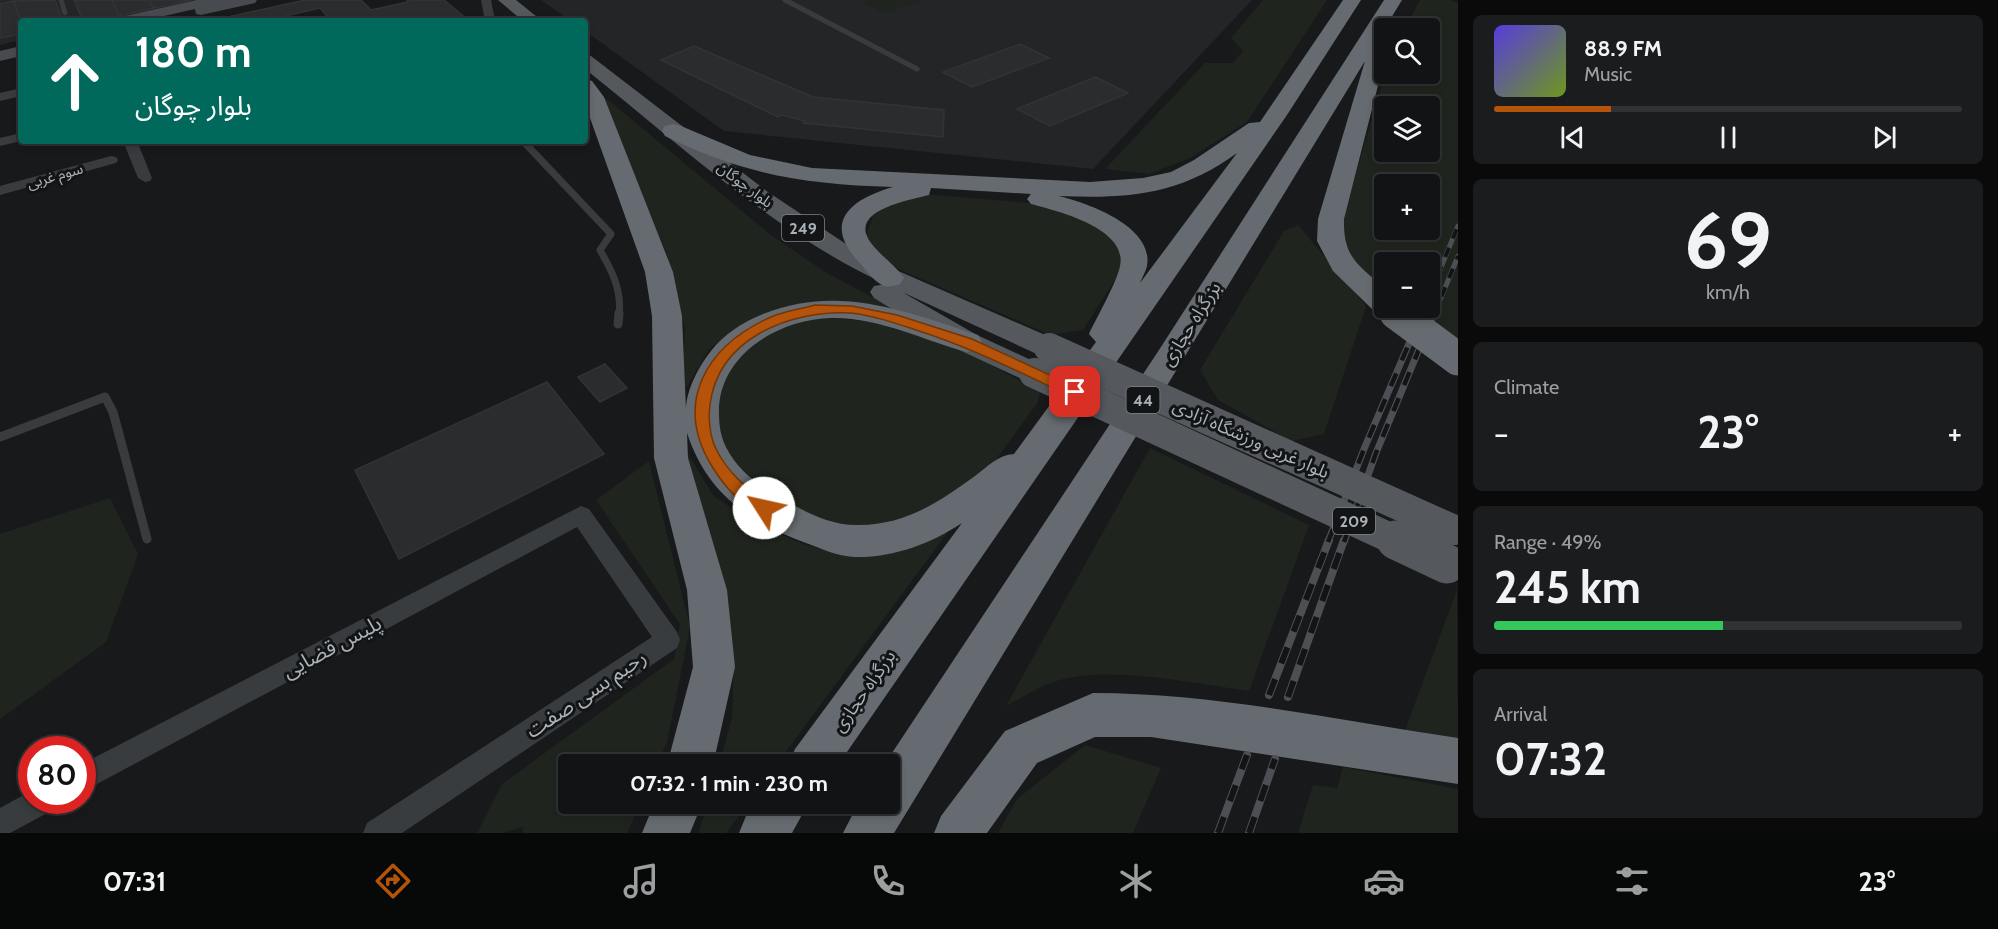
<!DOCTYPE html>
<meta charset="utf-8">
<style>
body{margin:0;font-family:Cabin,"Noto Sans Arabic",sans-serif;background:#1b1c1d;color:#f1f3f6;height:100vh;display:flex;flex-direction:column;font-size:22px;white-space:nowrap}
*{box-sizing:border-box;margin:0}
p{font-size:20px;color:#9c9ea0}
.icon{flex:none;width:33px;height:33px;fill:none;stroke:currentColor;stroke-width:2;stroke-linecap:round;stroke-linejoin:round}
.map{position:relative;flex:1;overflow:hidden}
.side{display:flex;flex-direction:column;gap:15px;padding:15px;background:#0a0a0b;width:540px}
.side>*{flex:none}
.guide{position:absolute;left:18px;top:18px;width:570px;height:126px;border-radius:6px;box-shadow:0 3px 9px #0003,0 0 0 2px #313234;background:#00695c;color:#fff;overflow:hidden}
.buttons{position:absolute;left:1374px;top:18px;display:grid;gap:12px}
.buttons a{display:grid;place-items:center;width:66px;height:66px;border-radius:6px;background:#121314;box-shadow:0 3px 9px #0003,0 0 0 2px #313234;font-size:30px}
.speed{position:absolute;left:18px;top:736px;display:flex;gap:12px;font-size:30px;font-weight:700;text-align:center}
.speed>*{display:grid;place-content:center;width:78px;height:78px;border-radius:50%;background:#121314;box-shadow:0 3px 9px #0003,0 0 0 2px #313234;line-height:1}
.speed .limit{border:9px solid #d22;background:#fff;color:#111}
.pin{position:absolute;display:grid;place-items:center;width:51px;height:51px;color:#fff;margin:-26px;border-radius:12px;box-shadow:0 3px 9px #0006}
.me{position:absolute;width:66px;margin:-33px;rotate:305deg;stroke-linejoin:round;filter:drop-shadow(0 0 4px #0008)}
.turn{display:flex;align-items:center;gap:21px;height:126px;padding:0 18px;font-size:27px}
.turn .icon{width:78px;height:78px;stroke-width:2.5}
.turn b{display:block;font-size:42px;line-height:51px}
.big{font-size:45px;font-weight:700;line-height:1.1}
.side .widget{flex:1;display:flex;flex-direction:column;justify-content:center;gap:9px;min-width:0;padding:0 21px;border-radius:9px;background:#1b1c1d}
.side .dial{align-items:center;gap:0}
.dial b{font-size:78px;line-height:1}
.song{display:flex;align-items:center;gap:18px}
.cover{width:72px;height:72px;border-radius:9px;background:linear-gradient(135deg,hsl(250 70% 55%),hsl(80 70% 35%))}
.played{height:6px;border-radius:3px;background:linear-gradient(90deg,#b45309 25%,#313234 25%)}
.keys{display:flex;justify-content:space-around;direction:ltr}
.heat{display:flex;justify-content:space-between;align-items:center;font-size:33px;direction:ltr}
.charge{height:9px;border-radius:4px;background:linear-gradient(90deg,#34c759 49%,#313234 0)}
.trip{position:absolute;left:558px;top:754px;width:342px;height:60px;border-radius:6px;background:#121314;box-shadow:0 3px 9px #0003,0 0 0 2px #313234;font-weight:700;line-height:60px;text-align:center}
.tab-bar{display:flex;height:96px;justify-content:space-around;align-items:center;background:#070808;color:#9c9ea0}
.tab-bar .icon{width:42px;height:42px}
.tab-bar .selected{color:#b45309}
.tab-bar b{font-size:27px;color:#f1f3f6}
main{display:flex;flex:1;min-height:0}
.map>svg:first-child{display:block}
.built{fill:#242527}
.green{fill:#1f251e;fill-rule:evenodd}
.building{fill:#2b2c2e;stroke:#323336;stroke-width:1.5}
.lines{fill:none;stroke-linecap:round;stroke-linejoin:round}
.lane-far2{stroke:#393c3f;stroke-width:5}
.lane-far1{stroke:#393c3f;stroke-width:7}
.lane{stroke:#393c3f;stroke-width:9}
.street{fill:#393c3f;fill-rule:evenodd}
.secondary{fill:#474b4f;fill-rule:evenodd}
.primary{fill:#55595e;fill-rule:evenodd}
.highway{fill:#656b70;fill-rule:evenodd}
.rail-far2-casing{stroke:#4c5054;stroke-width:5}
.rail-far1-casing{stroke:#4c5054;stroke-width:7}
.rail-casing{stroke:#4c5054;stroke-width:8}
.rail-far2{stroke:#131415;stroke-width:4;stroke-dasharray:10;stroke-linecap:butt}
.rail-far1{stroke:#131415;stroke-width:4.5;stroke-dasharray:14;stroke-linecap:butt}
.rail{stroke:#131415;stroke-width:6;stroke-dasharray:17;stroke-linecap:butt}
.primary-bridge-far1{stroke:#55595e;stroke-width:30}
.primary-bridge{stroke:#55595e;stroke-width:39}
.highway-bridge-far1{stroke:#656b70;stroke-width:26}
.highway-bridge{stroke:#656b70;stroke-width:33}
.route{fill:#b45309;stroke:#753606;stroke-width:1.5}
.labels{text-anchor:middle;stroke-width:6;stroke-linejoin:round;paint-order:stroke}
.far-street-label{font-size:15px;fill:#abb3b9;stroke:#131415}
.shield{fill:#131415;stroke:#7d8388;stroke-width:1.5}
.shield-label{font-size:16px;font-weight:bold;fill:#abb3b9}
.street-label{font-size:18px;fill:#abb3b9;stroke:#131415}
.near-street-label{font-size:21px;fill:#abb3b9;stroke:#131415}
</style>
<main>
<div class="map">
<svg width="1458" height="833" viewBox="0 0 1458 833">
<rect width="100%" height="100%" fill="#18191a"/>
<g class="built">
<path d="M0,0H206L109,21H21V40L0,45Z"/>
<path d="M541,0H1252L1093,169L724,131L585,31V21H571Z"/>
</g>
<g class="green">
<path d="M870,0H925L884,13L862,3Z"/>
<path d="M1263,0H1327L1247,122L1190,158L1149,174L1105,169L1205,63H1233L1243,51L1231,38Z"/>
<path d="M1420,0H1450L1458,3V352L1404,308H1430V262H1384V292L1352,259L1340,228L1385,74H1430V28H1405ZM1384,106H1430V152H1384ZM1384,184H1430V230H1384Z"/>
<path d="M606,98L771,235L825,272L891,307L887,309L833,301L793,305L740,326L709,349L688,385L682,389L685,328L666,252L616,135L605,100Z"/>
<path d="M923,194L1040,204L1113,232L1125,264L1083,330L1051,335L898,269L875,253L866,236L873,216L896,199Z"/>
<path d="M1298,225L1366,306L1324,434L1291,441L1218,400L1200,370L1284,231Z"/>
<path d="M811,318C859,318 911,326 955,346C984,360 1012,377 1040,392L1038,402L984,476L944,508L895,523L846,526L786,511L728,458L720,436L718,411L720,388L730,367L743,353L766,336L787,325Z"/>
<path d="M1150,448L1309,525L1249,691C1195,684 1102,663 1051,683C1036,689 1021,698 1006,706Z"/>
<path d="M685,449L713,495L749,521L803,544L831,552L950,529L776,765H719L732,718L734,657Z"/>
<path d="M649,461L690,627L667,742L657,765H568V804H640L627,833H522L524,827L502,833H477L502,784L674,659L680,624L596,500Z"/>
<path d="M110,498L138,554L106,642L0,719V534Z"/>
<path d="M1457,590L1458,742L1404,733Z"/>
<path d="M1085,745L1161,768L1133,833H998L1017,799Z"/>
<path d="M1343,767L1458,789V833H1298L1313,785L1337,788Z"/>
<path d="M708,804H748L726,833H698Z"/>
</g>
<g class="building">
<path d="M55,0L63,21H21V24L14,1Z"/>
<path d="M74,0H112L119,16L83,21Z"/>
<path d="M112,0H149L154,8L119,16Z"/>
<path d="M149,0H191L154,8Z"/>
<path d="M305,0H361L371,10L408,2L407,0H444L469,21H331L320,8L264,21H210Z"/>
<path d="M14,1L21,24V34L0,38V4Z"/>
<path d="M1020,44L1049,58L972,87L943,72Z"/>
<path d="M694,46L813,97L944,110L943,137L804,123L805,121L782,115L778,117L661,60Z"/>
<path d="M1095,77L1128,93L1050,126L1017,109Z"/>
<path d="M605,364L627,388L600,402L578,377Z"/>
<path d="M547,382L604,454L399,559L355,470Z"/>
</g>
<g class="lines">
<g class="lane-far2">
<path d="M61,0L65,13"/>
<path d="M785,0L917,69"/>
</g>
<path class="lane-far1" d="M523,141L611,234L600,250C612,271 622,290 619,315"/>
<g class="lane">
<path d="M618,324L619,313"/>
<path d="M0,437L105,397L113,412L147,539"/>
</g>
<g class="street">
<path d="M481,0H491L495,21H485Z"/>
<path d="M21,88V96L0,101V93Z"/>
<path d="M21,133V141L0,146V138Z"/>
<path d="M123,141H137L152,178L150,181L145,182L138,178Z"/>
<path d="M111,156L116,157L118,160L116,163L0,195V186Z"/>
<path d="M581,506L589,509L677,632L680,640L677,648L402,833H363L367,823L652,637L577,527L82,792V764Z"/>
<path d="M31,791L32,801H55L51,811L10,833H0V808Z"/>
</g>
<g class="secondary">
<path d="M197,0H257L255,3L201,15L196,14L195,9L142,21H113L116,18Z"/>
<path d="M21,46V56L0,61V51Z"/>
</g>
<g class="primary">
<path d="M498,0H516L542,21H523Z"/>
<path d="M585,55L591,56L768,192L864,256L1059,341L1063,348L1059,355L1049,358L1039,355L902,292L977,335L1044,366L1048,373L1044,380L1034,383L1024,380L957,349L874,298L870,292L874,286L886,284C777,235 678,143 585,69Z"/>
</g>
<g class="highway">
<path d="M1343,0H1361L1287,115L838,765H788L795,749L962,523C930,544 893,558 854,557C837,556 822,549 806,543C748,522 707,493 687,433L688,458L727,590L735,667L713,765H667L693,667L687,590L654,458L652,316L645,272L585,104V79L592,81L604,97L673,272L682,316L686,410C686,390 699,366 711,351C724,334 743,322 763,314C839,284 904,311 978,335L982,342L978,349L967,352C922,340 879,317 831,318C778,319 717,356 719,414C719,426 721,438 727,449C740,474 767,492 792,504C811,515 833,525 856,525C903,526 938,503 975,476C987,467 998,455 1014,454L1096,342L1089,334C1097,317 1117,282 1120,266C1128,228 1057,211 1031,204L1027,199L1031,194L931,188L929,195C911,200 846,210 871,243C881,256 895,265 904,278L900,284C893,286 888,288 882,285C873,281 865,268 858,261C822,222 851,199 893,187C804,184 745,175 665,136L662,131L665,126L673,124L681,126L750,155L812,168L1090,182L1143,178L1171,172L1194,160L1249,123L1260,122ZM1237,153L1140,283C1142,278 1146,271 1147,266C1154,226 1087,203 1059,196C1127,199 1180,195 1237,153Z"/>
<path d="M1384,0H1402L1377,41L1384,42V62L1344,219C1343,258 1358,264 1384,288V308H1396L1394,311L1384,313L1374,311L1333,271L1317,241L1318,219L1365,61L894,833H843L858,804H890V765H884L1159,350Z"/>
<path d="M1093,693C1215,693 1337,720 1458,738V784L1151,737H1095L1037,763L987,833H934L941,816L1005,731Z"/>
<path d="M654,804H702L690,833H642Z"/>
<path d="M755,804H808L792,833H739L746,816Z"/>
</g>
<g class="rail-far2-casing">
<g id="rail-far2">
<path d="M1430,294L1458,226"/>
<path d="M1421,315L1424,308"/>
<path d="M1434,315L1458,256"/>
</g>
</g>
<g class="rail-far1-casing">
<g id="rail-far1">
<path d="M1328,542L1364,449L1422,313"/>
<path d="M1344,542L1376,453L1434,313"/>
</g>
</g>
<g class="rail-casing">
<g id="rail">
<path d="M1269,695L1329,540"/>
<path d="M1288,697L1344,540"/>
<path d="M1218,833L1247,755"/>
<path d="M1249,833L1275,759"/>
</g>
</g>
<use href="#rail-far2" class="rail-far2"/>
<use href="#rail-far1" class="rail-far1"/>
<use href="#rail" class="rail"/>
<g class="primary-bridge-far1">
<path d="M1049,348L1454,530"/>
<path d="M1034,373L1399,542"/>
</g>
<path class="primary-bridge" d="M1396,540L1447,564"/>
<path class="highway-bridge-far1" d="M1389,308L1398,315"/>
<path class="highway-bridge" d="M1396,313L1458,359"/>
</g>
<path class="route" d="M815,305L852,306L897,315L972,339L1080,389L1082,392L1080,396H1070C1019,372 970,347 916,330C895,323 872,315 850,313C790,310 718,338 710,405C708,418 710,437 716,449C728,473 747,489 769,504L771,508L769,512L764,514C742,507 725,487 713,468C672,403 706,346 771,317C784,311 801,309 815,305Z"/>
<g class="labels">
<g class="far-street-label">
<text transform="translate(55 176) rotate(-16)" y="5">سوم غربی</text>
<text transform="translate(745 185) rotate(37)" y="5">بلوار چوگان</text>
</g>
<g class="shield">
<rect x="782" y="215" width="42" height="26" rx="4.5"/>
<rect x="1126.5" y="387" width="33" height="26" rx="4.5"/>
<rect x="1333" y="508" width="42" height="26" rx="4.5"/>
</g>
<g class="shield-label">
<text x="803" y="234">249</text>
<text x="1143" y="406">44</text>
<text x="1354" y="527">209</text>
</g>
<g class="street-label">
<text transform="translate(1191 324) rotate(-58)" y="6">بزرگراه حجازی</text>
<text transform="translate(1251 439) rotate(24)" y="6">بلوار غربی ورزشگاه آزادی</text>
<text transform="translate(864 691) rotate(-55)" y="6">بزرگراه حجازی</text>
</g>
<g class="near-street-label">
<text transform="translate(332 647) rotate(-28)" y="7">پلیس قضایی</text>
<text transform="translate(586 694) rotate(-34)" y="7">رحیم بسی صفت</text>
</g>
</g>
</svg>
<div class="buttons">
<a><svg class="icon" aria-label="search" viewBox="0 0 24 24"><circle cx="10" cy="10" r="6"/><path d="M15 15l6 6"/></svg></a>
<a><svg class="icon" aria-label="layers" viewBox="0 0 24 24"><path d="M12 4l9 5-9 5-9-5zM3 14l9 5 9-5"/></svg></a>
<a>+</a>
<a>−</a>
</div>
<div class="speed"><div class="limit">80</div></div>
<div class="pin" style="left:1075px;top:392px;background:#d93025"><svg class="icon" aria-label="arrive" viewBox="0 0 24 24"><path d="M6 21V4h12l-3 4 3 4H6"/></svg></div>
<svg class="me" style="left:764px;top:508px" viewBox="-20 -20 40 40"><circle r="19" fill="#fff"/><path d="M0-13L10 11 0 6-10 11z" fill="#b45309"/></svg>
<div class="trip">07:32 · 1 min · 230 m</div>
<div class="guide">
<div class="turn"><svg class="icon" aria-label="ahead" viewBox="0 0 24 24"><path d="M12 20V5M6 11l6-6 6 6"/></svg><div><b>180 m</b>بلوار چوگان</div></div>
</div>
</div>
<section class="side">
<div class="widget">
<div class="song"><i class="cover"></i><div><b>88.9 FM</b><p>Music</p></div></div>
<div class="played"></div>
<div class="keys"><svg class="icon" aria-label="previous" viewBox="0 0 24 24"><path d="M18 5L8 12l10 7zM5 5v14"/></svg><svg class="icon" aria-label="pause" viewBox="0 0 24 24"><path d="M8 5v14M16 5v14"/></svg><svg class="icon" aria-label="next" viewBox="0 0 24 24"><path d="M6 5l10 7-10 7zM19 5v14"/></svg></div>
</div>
<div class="widget dial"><b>69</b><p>km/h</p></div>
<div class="widget"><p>Climate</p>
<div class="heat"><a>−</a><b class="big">23°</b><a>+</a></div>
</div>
<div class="widget"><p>Range · 49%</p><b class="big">245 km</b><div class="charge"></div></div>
<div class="widget"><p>Arrival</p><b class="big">07:32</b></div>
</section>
</main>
<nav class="tab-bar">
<b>07:31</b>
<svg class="icon selected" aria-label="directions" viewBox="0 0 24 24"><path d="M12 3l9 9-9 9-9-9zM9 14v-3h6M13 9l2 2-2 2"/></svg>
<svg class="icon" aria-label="music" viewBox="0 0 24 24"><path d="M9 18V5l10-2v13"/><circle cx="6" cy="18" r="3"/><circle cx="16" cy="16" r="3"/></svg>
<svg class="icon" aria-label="phone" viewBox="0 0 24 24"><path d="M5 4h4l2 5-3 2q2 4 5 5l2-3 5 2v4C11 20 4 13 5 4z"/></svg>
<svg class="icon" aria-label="climate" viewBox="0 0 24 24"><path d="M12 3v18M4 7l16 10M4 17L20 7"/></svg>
<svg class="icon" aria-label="car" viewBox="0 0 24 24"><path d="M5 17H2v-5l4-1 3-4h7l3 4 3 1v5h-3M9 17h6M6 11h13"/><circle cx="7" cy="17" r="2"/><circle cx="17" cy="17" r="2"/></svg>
<svg class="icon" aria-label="filters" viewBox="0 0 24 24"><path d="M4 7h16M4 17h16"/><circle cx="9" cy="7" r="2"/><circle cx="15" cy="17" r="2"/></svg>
<b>23°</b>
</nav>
